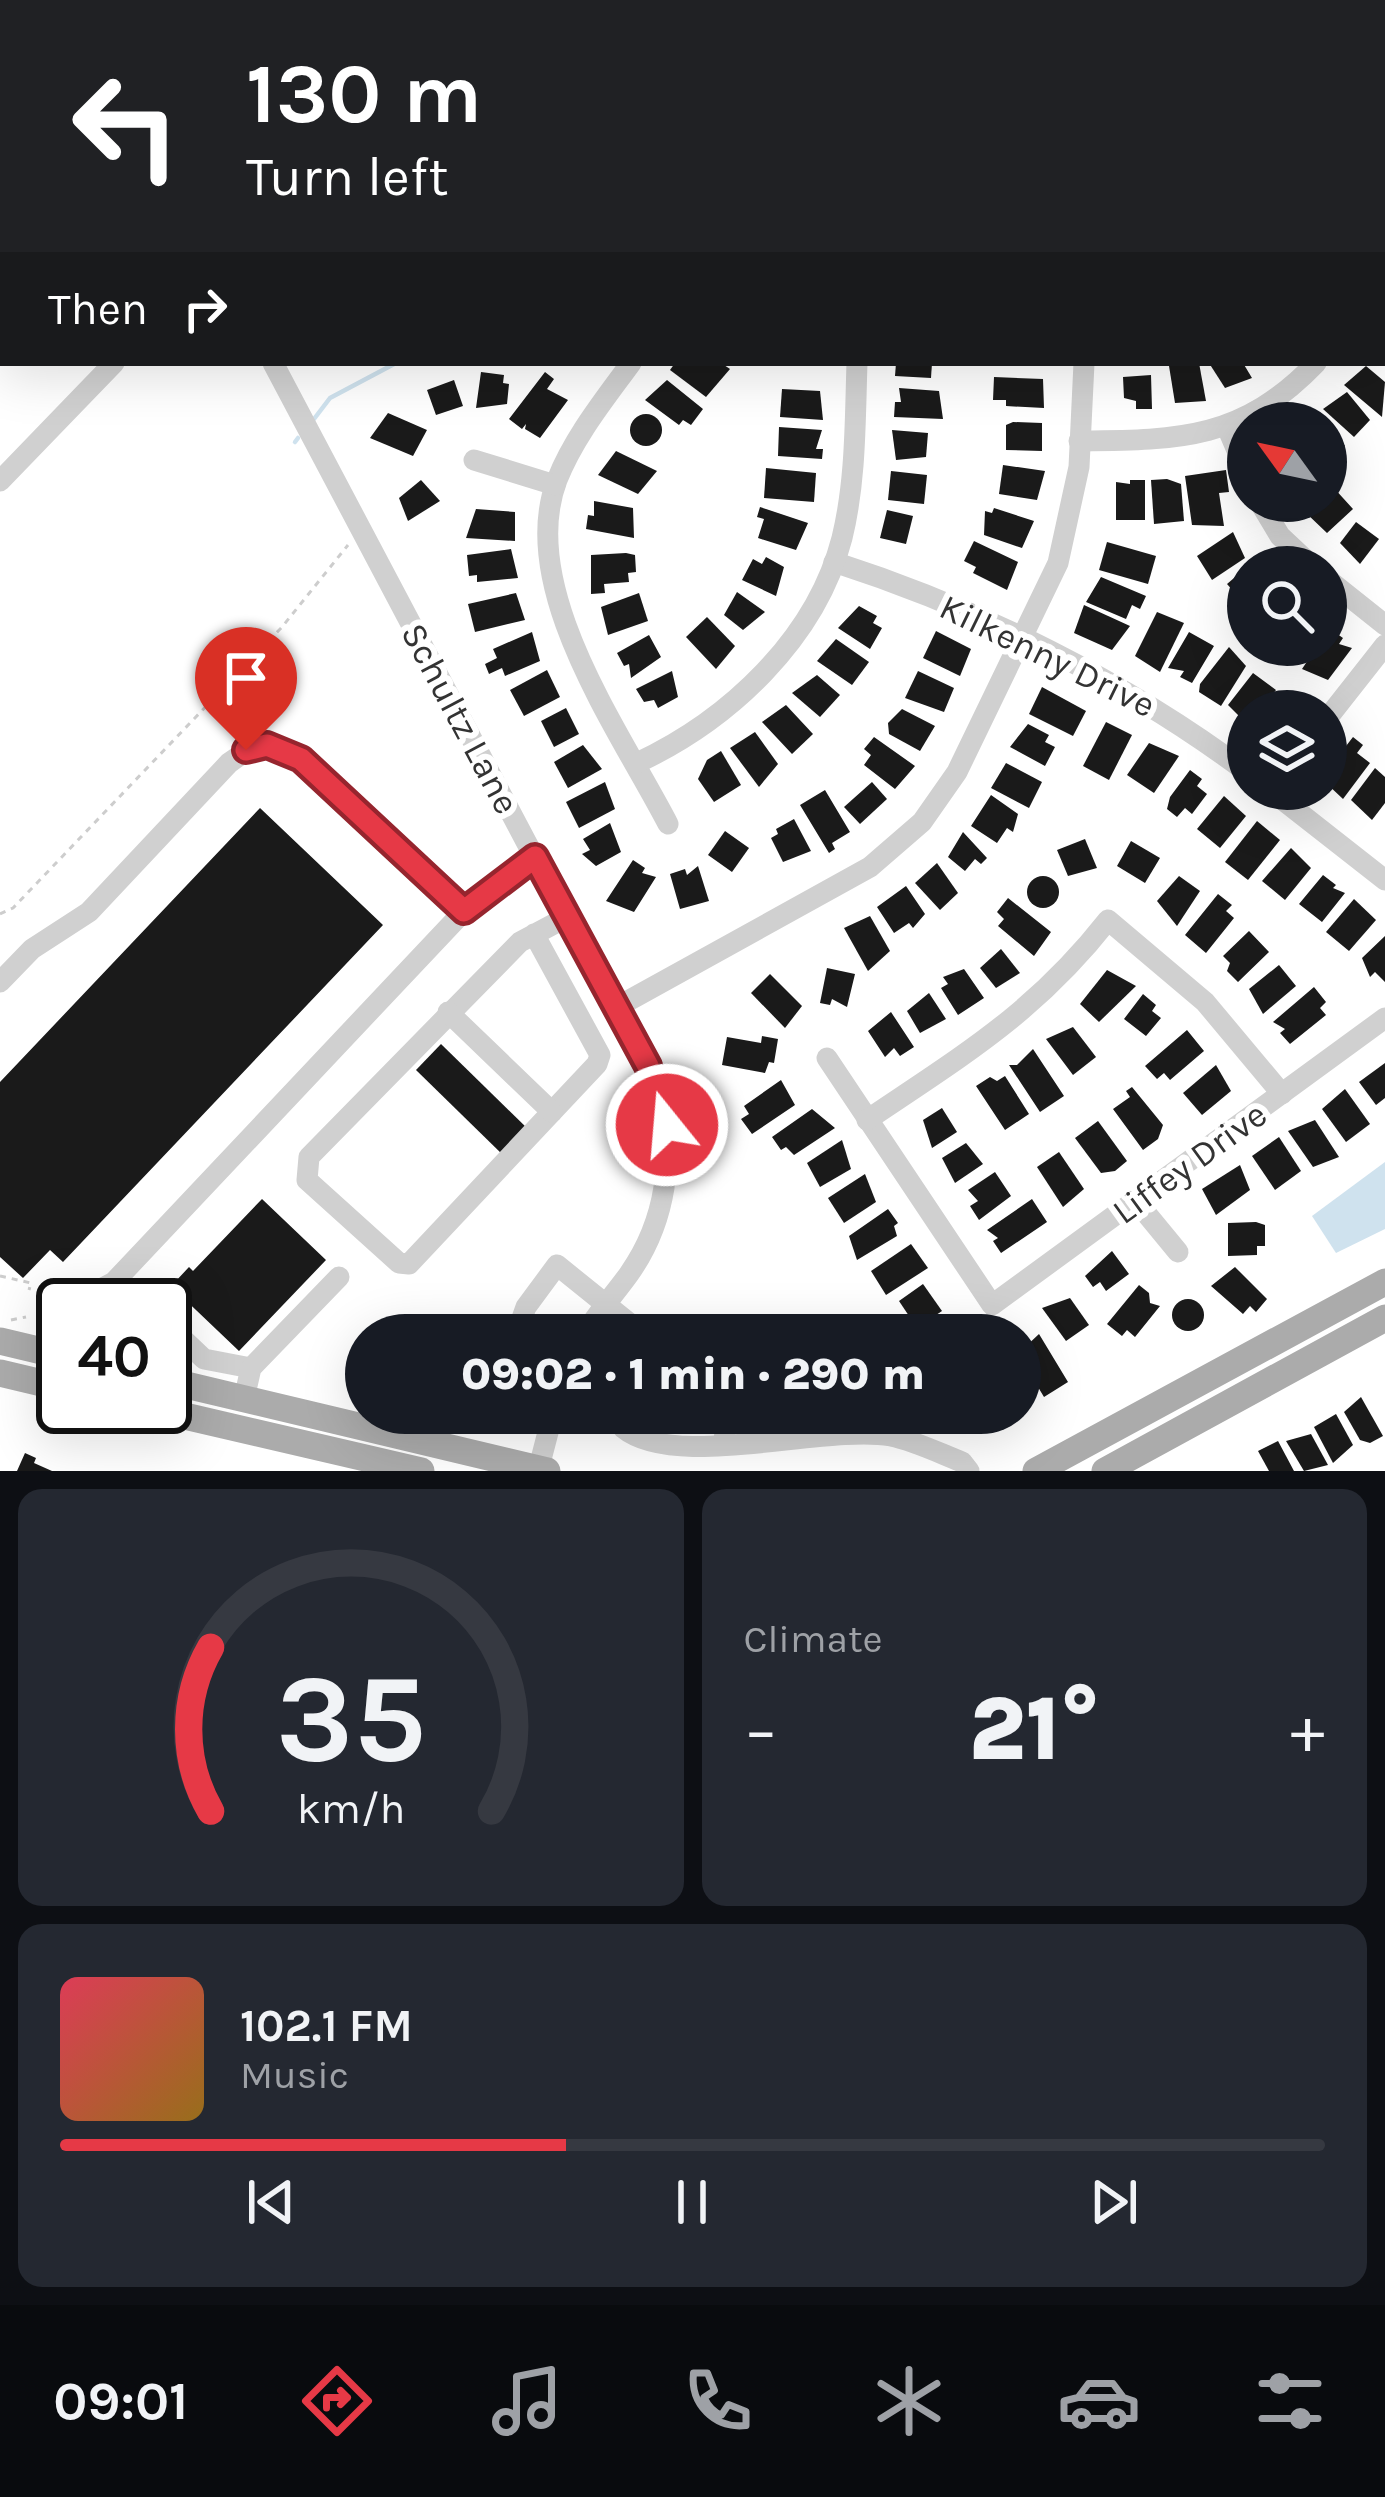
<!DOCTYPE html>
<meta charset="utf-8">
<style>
body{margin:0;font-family:Karla,sans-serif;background:#242831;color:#f1f3f6;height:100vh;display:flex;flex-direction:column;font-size:45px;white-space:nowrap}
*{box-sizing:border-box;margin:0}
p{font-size:39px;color:#9ea1a6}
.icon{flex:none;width:66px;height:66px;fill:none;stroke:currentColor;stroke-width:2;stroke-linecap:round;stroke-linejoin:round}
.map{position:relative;height:1471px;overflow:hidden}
.sheet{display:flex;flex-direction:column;gap:18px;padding:18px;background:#0d0f14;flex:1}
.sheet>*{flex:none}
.banner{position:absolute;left:0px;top:0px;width:1386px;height:366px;box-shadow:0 12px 48px #0002;background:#202124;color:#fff;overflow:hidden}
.needle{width:78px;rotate:303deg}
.controls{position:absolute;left:1227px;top:402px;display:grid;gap:24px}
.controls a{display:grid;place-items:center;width:120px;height:120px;border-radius:50%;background:#171b24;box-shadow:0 12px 48px #0002;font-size:60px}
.speed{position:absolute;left:36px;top:1278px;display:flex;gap:24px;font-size:60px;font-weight:700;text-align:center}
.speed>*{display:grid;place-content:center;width:156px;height:156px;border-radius:50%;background:#171b24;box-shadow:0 12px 48px #0002;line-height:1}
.speed .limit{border:6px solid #111;border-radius:18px;background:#fff;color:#111}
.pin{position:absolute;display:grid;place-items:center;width:102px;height:102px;color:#fff;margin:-123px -51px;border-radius:50% 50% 50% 0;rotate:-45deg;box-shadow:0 0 12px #0007}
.pin .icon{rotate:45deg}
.me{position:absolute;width:132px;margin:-66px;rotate:343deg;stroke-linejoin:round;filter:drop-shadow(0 0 9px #0008)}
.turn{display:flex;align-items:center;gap:42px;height:252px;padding:0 48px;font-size:54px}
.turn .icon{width:156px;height:156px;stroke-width:2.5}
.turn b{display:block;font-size:84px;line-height:102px}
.then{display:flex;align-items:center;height:114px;padding:0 48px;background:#0003;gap:24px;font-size:45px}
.big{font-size:90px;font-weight:800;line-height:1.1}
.sheet .widget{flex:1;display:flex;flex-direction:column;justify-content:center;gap:18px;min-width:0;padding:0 42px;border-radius:24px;background:#242831}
.sheet .dial{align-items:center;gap:0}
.dial svg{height:312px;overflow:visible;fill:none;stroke:#363941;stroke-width:7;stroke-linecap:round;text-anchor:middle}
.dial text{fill:#f1f3f6;stroke:none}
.song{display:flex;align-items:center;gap:36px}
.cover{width:144px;height:144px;border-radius:18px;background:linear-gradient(135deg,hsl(350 70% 55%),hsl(40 70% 35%))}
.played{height:12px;border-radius:6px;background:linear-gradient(90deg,#e63946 40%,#363941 40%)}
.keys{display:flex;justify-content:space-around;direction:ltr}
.heat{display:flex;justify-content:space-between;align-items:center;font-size:66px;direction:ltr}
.sheet .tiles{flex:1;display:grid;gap:18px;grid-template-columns:1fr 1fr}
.widget:last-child{grid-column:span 2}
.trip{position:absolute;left:345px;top:1314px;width:696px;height:120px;border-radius:60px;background:#171b24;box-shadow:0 12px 48px #0002;font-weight:800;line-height:120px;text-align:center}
.tabs{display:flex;height:192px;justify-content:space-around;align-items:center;background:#090b0e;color:#9ea1a6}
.tabs .icon{width:84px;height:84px}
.tabs .selected{color:#e63946}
.tabs b{font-size:54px;color:#f1f3f6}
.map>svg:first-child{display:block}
.water{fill:#cfe2ee}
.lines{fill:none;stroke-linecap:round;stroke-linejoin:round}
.stream{stroke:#cfe2ee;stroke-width:4.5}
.building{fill:#1a1a1a}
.path{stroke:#cdcdcd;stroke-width:3;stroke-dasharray:6 6;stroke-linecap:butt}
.minor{stroke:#d0d0d0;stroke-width:21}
.major{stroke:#ababab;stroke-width:27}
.route-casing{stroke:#96252e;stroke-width:30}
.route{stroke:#e63946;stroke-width:21}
.labels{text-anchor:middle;stroke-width:12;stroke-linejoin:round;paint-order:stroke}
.street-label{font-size:36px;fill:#333;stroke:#fff}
</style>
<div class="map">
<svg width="1385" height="1471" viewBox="0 0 1385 1471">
<rect width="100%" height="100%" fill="#fff"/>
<path class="water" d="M1385,1162V1229L1336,1253L1312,1216Z"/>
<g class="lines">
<g class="stream">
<path d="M730,3V0"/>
<path d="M314,419L330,398L396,363"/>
<path d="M295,442L298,438"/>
</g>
</g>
<g class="building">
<path d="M675,363H721L730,369L706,397L670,370Z"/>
<path d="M896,363H932L931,378L895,376Z"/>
<path d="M1199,363L1206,401L1175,403L1169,366Z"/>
<path d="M1209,363H1243L1252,378L1225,388Z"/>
<path d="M1366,366L1385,382L1382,417L1344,385Z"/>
<path d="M481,372L504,375L503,383L509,384L507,404L476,408Z"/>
<path d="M545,372L554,379L547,389L568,400L540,438L525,429L526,424L522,429L509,419Z"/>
<path d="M1151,375L1152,409H1136V401L1124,398L1123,377Z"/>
<path d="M994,377L1043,379L1044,408L1006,406V400H993Z"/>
<path d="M454,380L463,406L436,415L427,390Z"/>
<path d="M667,380L703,409L691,425L683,420L679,425L645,400Z"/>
<path d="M899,388L939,391L943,419L894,417L895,402H901Z"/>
<path d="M782,389L820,391L823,420L780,417Z"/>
<path d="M1347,392L1370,420L1354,437L1323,409Z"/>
<path d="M388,413L427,430L413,456L370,438Z"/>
<circle cx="646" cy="430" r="16"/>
<path d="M1013,422L1042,423V451L1006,450V425Z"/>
<path d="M1326,424L1345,446L1326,462Z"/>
<path d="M779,427L822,430L816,449H823L822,459L778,456Z"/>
<path d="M892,430L928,433L926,457L896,460Z"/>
<path d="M616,451L657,471L638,494L598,475Z"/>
<path d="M1003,465L1045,471L1037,500L999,494Z"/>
<path d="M766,468L816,473L814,502L764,498Z"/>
<path d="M1226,470L1229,492L1219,493L1224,526L1192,525L1185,476Z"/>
<path d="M891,471L927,475L924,504L888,500Z"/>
<path d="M1167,479L1181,484L1184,521L1154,524L1151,480Z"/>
<path d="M421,480L440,501L408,521L399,498Z"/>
<path d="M1130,480H1145V520H1116V482L1130,484Z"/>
<path d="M1333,487L1353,509L1327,533L1305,512L1326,501Z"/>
<path d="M594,501L633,508L634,538L586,529L588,515L594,516Z"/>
<path d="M760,507L808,523L796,550L758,538L764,519L757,517Z"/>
<path d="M994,508L1034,521L1022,548L984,535L985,511L992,513Z"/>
<path d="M476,509L515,512V541L466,538Z"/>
<path d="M887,510L913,516L906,544L880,538Z"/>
<path d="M1356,522L1379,539L1360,564L1340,543Z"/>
<path d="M1233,532L1245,558L1212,580L1197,556Z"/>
<path d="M974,541L1018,562L1007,590L973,573L976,567L964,561Z"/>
<path d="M1107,542L1156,556L1148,584L1099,570Z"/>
<path d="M511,549L518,578L477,582V575L469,576L467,555Z"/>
<path d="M626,553L635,555L636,572L628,573L629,582L604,584L605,593L591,594V555Z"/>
<path d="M766,557L784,567L776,596L742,580L753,559L762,564Z"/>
<path d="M1254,561L1260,567H1248V593L1241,600L1227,584Z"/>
<path d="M1101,577L1146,596L1140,609L1132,605L1126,619L1086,602Z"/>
<path d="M737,592L765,612L743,630L724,615Z"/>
<path d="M516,593L525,620L475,632L468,604Z"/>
<path d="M639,593L648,621L608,635L601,607Z"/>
<path d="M1084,605L1130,626L1112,650L1074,633Z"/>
<path d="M859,606L877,616L873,623L882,628L870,649L838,628Z"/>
<path d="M1157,612L1184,623L1160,672L1135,656Z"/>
<path d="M707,617L735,646L716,669L686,637Z"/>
<path d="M1330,629L1343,638L1339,644L1352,648L1328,680L1302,669L1318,645H1326Z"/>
<path d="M936,631L971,649L960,676L923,658Z"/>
<path d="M532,632L540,661L505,676L502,668L489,674L485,664L497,658L493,649Z"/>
<path d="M1189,632L1214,646L1192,683L1180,677L1184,671L1168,668Z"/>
<path d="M649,635L661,657L631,678L629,664L624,666L617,653Z"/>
<path d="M836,639L869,662L852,685L817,661Z"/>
<path d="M1229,647L1246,666L1221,706L1199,692L1200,684Z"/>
<path d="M547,670L560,697L524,716L510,690Z"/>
<path d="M672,671L678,697L658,708L654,700L644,702L636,689Z"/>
<path d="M918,671L954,688L944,712L905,698Z"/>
<path d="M1253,673L1276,690L1263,706L1248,711V725L1228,705Z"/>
<path d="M817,675L840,695L820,717L792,693Z"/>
<path d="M1042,687L1086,711L1073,736L1029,714Z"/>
<path d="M786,705L813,734L792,754L762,722Z"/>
<path d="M566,708L579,734L554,747L541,721Z"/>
<path d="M902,709L935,726L920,751L889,734L888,723Z"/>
<path d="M1106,722L1132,735L1109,780L1083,766Z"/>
<path d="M1028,724L1049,735L1045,742L1055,747L1045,766L1010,747Z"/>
<path d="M755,732L778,764L759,787L730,748Z"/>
<path d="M874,737L915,766L895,789L864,765L871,755L864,749Z"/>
<path d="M1353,737L1363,745L1357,753L1370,763L1343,799L1326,783V772Z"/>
<path d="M1149,743L1179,756L1154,793L1127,775Z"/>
<path d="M583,745L602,769L568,788L554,762Z"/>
<path d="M721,751L741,785L714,802L698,779L707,760Z"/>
<path d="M1006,763L1042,782L1029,808L991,788Z"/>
<path d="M1375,768L1385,777V803L1372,820L1351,800Z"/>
<path d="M1190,770L1202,779L1197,786L1207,794L1192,814L1185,808L1177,817L1167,809L1170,797Z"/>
<path d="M605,782L615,809L579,828L566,802Z"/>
<path d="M872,782L887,799L860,824L844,807Z"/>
<path d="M825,790L850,832L832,843L835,849L829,853L800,805Z"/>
<path d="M991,795L1018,814L1013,832L1007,828L997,843L971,826Z"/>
<path d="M1224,796L1246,816L1220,848L1197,829Z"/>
<path d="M260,808L383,925L63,1262L50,1250L23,1278L0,1257V1082Z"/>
<path d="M794,819L811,851L783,862L771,838L778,834L776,829Z"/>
<path d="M1257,821L1280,840L1248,880L1225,862Z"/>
<path d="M610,823L621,852L596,866L582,854L590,850L583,839Z"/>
<path d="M725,831L749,848L732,872L708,855Z"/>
<path d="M963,832L987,858L981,864L975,859L965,871L948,857Z"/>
<path d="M1085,839L1097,868L1068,876L1057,850Z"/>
<path d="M1131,841L1160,858L1145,883L1117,866Z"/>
<path d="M1291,848L1311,868L1285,900L1262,881Z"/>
<path d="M633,860L645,868L642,873L656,877L634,912L606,901Z"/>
<path d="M937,863L958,893L940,910L915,883Z"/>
<path d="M698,866L709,901L680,909L670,874L685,869L687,875Z"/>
<path d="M1323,875L1336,885L1333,888L1345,893L1322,922L1299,904Z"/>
<circle cx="1043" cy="892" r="16"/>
<path d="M1179,876L1200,891L1177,926L1157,901Z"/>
<path d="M906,886L925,914L913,928L909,923L894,933L877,907Z"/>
<path d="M1218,894L1232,905L1226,911L1234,918L1206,953L1185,935Z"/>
<path d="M1008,898L1051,932L1034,956L998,926L1004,919L997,912Z"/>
<path d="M1354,899L1376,920L1349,951L1326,932Z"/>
<path d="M870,916L890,951L868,971L844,928Z"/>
<path d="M1249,931L1269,952L1238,982L1227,971L1230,963L1223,956Z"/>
<path d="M1385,936V982L1375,972L1370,977L1362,958Z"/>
<path d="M1001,949L1020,973L996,988L980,968Z"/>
<path d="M1279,965L1296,986L1263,1014L1249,989Z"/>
<path d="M827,968L855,974L847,1007L832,999L830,1005L820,1003Z"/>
<path d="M964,969L984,998L958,1015L941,988L948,984L943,977Z"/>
<path d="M1107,970L1136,986L1099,1022L1080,1004Z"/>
<path d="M770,974L802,1006L785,1028L751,993Z"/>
<path d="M1314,987L1326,1002L1320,1008L1326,1015L1290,1044L1280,1033L1285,1029L1273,1022Z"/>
<path d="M929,993L946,1019L920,1033L907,1011Z"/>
<path d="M1143,994L1156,1005L1152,1011L1161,1018L1146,1036L1124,1019Z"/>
<path d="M891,1012L914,1047L900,1056L894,1048L885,1057L868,1031Z"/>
<path d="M1073,1027L1096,1057L1073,1075L1046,1039Z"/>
<path d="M1187,1030L1204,1051L1170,1080L1164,1073L1157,1079L1145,1066Z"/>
<path d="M762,1036L778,1039L774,1063L769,1062L765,1073L722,1065L727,1037L761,1043Z"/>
<path d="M441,1044L530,1131L505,1157L416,1070Z"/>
<path d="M1033,1049L1064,1096L1040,1112L1009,1065H1017Z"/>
<path d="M1385,1063V1098L1376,1105L1359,1082Z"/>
<path d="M1216,1065L1231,1091L1202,1115L1183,1093Z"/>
<path d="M1005,1076L1029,1114L1005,1130L976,1086L990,1077L997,1081Z"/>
<path d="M781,1080L795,1105L752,1134L741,1119L749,1114L744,1106Z"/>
<path d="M1132,1087L1163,1125L1158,1139L1143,1150L1113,1109L1130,1097L1126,1091Z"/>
<path d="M1345,1089L1370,1124L1346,1142L1322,1109Z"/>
<path d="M942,1108L957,1132L932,1148L923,1120Z"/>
<path d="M812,1109L835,1128L794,1155L786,1147L781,1150L772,1137Z"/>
<path d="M1315,1120L1339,1157L1313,1167L1288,1131Z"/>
<path d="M1098,1121L1127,1161L1115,1171L1101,1173L1075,1138Z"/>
<path d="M1279,1137L1301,1171L1275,1190L1252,1156Z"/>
<path d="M842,1140L851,1169L820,1187L807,1163Z"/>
<path d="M966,1143L983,1164L955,1183L942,1158Z"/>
<path d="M1059,1152L1084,1189L1063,1207L1037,1167Z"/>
<path d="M1240,1165L1250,1190L1216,1215L1202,1189Z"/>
<path d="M995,1172L1011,1196L979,1220L970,1206L978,1201L968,1190Z"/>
<path d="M865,1174L876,1202L844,1223L828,1198Z"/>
<path d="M262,1199L326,1260L239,1351L175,1290L174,1283L189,1267L193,1271Z"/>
<path d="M1032,1199L1047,1222L1001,1253L993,1241L998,1238L987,1230Z"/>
<path d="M888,1209L898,1223L894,1226L897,1236L857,1260L849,1236Z"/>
<path d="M1256,1222L1265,1225V1246H1257V1255L1228,1256V1223Z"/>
<path d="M911,1244L928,1268L886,1295L871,1271Z"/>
<path d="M1112,1251L1129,1274L1106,1291L1100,1282L1093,1287L1085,1276Z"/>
<path d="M1235,1267L1267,1299L1256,1312L1250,1306L1243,1314L1211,1286Z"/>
<path d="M923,1284L942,1311L917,1328L899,1301Z"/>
<path d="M1139,1285L1149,1293L1150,1303L1160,1306L1135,1337L1127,1330L1122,1336L1107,1324Z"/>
<path d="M1070,1298L1089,1325L1066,1341L1042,1308Z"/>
<circle cx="1188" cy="1315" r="16"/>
<path d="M1039,1334L1068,1382L1044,1397L1020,1357V1344L1023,1349Z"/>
<path d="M1361,1397L1383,1436L1370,1443L1360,1440L1344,1412Z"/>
<path d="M625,1413H719L718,1427L625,1422Z"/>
<path d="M1336,1414L1353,1445L1333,1463L1314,1427Z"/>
<path d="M1311,1434L1328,1465L1304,1471L1286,1441Z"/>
<path d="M1278,1441L1294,1471H1269L1258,1451Z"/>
<path d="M25,1453L36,1458L34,1463L52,1471H17Z"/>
</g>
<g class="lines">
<g class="path">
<path d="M693,0H741"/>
<path d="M0,914L13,908L282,627L348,545"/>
<path d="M0,1276L31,1283L29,1290"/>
<path d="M11,1320L26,1317"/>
</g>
<g class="minor">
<path d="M80,0L82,3"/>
<path d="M576,3L581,0"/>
<path d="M1225,3L1227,0"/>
<path d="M1383,300L1385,298"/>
<path d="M273,363L660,1095C674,1157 667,1220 629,1274C614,1295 597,1313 584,1335"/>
<path d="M631,363C604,400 574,437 557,480C516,588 620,731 668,824"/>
<path d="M1227,427L1248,476"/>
<path d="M1079,441C1180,440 1242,440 1316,363"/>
<path d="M474,460L555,485"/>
<path d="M0,481L114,363"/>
<path d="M1259,501L1280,536L1313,567"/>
<path d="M834,562C980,609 1125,681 1248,773"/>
<path d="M1326,578L1385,625"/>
<path d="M1326,720L1385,645"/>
<path d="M637,763C729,720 816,639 842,538C856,481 855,421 857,363"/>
<path d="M1269,789L1385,880"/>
<path d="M534,934L600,1055L597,1064L409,1264L399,1263L307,1180L309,1157L520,942L567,917"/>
<path d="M0,982L32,949L89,912L229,763C245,751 259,742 280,748C312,759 430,880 464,911"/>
<path d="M617,1007L870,867L922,822L957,772L1058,563L1079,467L1084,363"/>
<path d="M448,1012L552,1112"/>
<path d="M827,1058L992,1305L1385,1018"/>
<path d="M867,1120C963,1055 1035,1013 1108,920L1205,1002L1282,1094"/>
<path d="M1136,1201L1178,1252"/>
<path d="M70,1305L114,1282L464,911L535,857"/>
<path d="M165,1322L204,1359L251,1368"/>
<path d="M516,1335L526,1307L557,1265L629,1323L634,1335"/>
<path d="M49,1353L63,1313"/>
<path d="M366,1362V1375"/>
<path d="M244,1399L251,1368L339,1277"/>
<path d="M478,1413L500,1418L508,1413"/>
<path d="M620,1413L623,1428C675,1471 825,1424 891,1436C915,1441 939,1453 962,1462L969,1471"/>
<path d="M724,1445L726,1413"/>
<path d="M538,1471L553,1413"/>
</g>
<g class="major">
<path d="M0,1341L63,1356"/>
<path d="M0,1373L63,1388"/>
<path d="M165,1380L547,1471"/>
<path d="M146,1407L421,1471"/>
<path d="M1036,1471L1385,1282"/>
<path d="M1105,1471L1385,1318"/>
</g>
</g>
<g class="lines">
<g class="route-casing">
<path id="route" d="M246,750L267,745L301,759L464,911L535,857L648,1066L667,1125"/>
</g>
<use href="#route" class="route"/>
</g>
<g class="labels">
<g class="street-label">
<text transform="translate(1048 655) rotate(26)" y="13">Kilkenny Drive</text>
<text transform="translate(461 718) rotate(62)" y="13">Schultz Lane</text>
<text transform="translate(1189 1162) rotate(-36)" y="13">Liffey Drive</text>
</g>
</g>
</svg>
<div class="controls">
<a><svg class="needle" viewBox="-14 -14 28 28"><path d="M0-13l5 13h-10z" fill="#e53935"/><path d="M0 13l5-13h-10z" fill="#9ea1a6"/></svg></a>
<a><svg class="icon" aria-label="search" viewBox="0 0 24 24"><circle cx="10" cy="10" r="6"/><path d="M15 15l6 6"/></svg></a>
<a><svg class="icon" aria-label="layers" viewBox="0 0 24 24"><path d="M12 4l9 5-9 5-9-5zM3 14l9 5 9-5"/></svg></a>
</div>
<div class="speed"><div class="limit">40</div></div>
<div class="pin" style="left:246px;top:750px;background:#d93025"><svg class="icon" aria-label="arrive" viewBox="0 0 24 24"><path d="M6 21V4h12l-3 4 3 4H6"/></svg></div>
<svg class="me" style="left:667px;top:1125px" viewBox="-20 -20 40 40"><circle r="17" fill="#e63946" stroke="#fff" stroke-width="3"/><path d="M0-11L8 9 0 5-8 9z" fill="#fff"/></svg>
<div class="trip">09:02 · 1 min · 290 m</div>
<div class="banner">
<div class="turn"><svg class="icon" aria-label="left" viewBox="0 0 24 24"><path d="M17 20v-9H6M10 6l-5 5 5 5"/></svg><div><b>130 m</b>Turn left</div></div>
<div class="then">Then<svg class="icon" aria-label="right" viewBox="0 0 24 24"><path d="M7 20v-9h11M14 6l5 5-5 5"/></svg></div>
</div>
</div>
<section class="sheet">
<div class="tiles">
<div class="widget dial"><svg viewBox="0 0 100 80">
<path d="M14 69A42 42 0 1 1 86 69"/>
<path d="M14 69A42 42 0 0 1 14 27" stroke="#e63946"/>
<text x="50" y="56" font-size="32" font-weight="700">35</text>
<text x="50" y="72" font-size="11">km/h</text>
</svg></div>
<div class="widget"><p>Climate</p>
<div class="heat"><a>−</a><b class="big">21°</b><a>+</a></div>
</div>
<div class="widget">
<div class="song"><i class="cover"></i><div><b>102.1 FM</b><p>Music</p></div></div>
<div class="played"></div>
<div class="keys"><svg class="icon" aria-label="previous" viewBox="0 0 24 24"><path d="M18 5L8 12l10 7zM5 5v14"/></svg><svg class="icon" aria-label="pause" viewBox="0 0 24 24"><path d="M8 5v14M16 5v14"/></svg><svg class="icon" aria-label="next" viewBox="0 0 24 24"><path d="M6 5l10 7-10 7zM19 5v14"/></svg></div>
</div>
</div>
</section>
<nav class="tabs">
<b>09:01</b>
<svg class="icon selected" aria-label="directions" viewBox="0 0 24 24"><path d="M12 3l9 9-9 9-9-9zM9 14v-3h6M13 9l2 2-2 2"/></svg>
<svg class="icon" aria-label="music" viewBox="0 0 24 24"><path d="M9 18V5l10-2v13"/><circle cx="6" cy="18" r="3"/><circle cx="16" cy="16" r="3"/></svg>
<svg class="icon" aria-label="phone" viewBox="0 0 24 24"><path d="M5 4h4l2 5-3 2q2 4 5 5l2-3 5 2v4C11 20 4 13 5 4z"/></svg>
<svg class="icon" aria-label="climate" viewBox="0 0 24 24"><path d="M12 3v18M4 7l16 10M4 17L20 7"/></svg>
<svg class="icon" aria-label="car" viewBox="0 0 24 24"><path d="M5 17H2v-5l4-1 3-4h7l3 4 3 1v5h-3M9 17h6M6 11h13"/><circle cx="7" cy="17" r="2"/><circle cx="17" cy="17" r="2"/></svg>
<svg class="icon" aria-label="filters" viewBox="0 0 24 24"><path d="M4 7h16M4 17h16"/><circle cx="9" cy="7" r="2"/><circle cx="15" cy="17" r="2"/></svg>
</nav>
